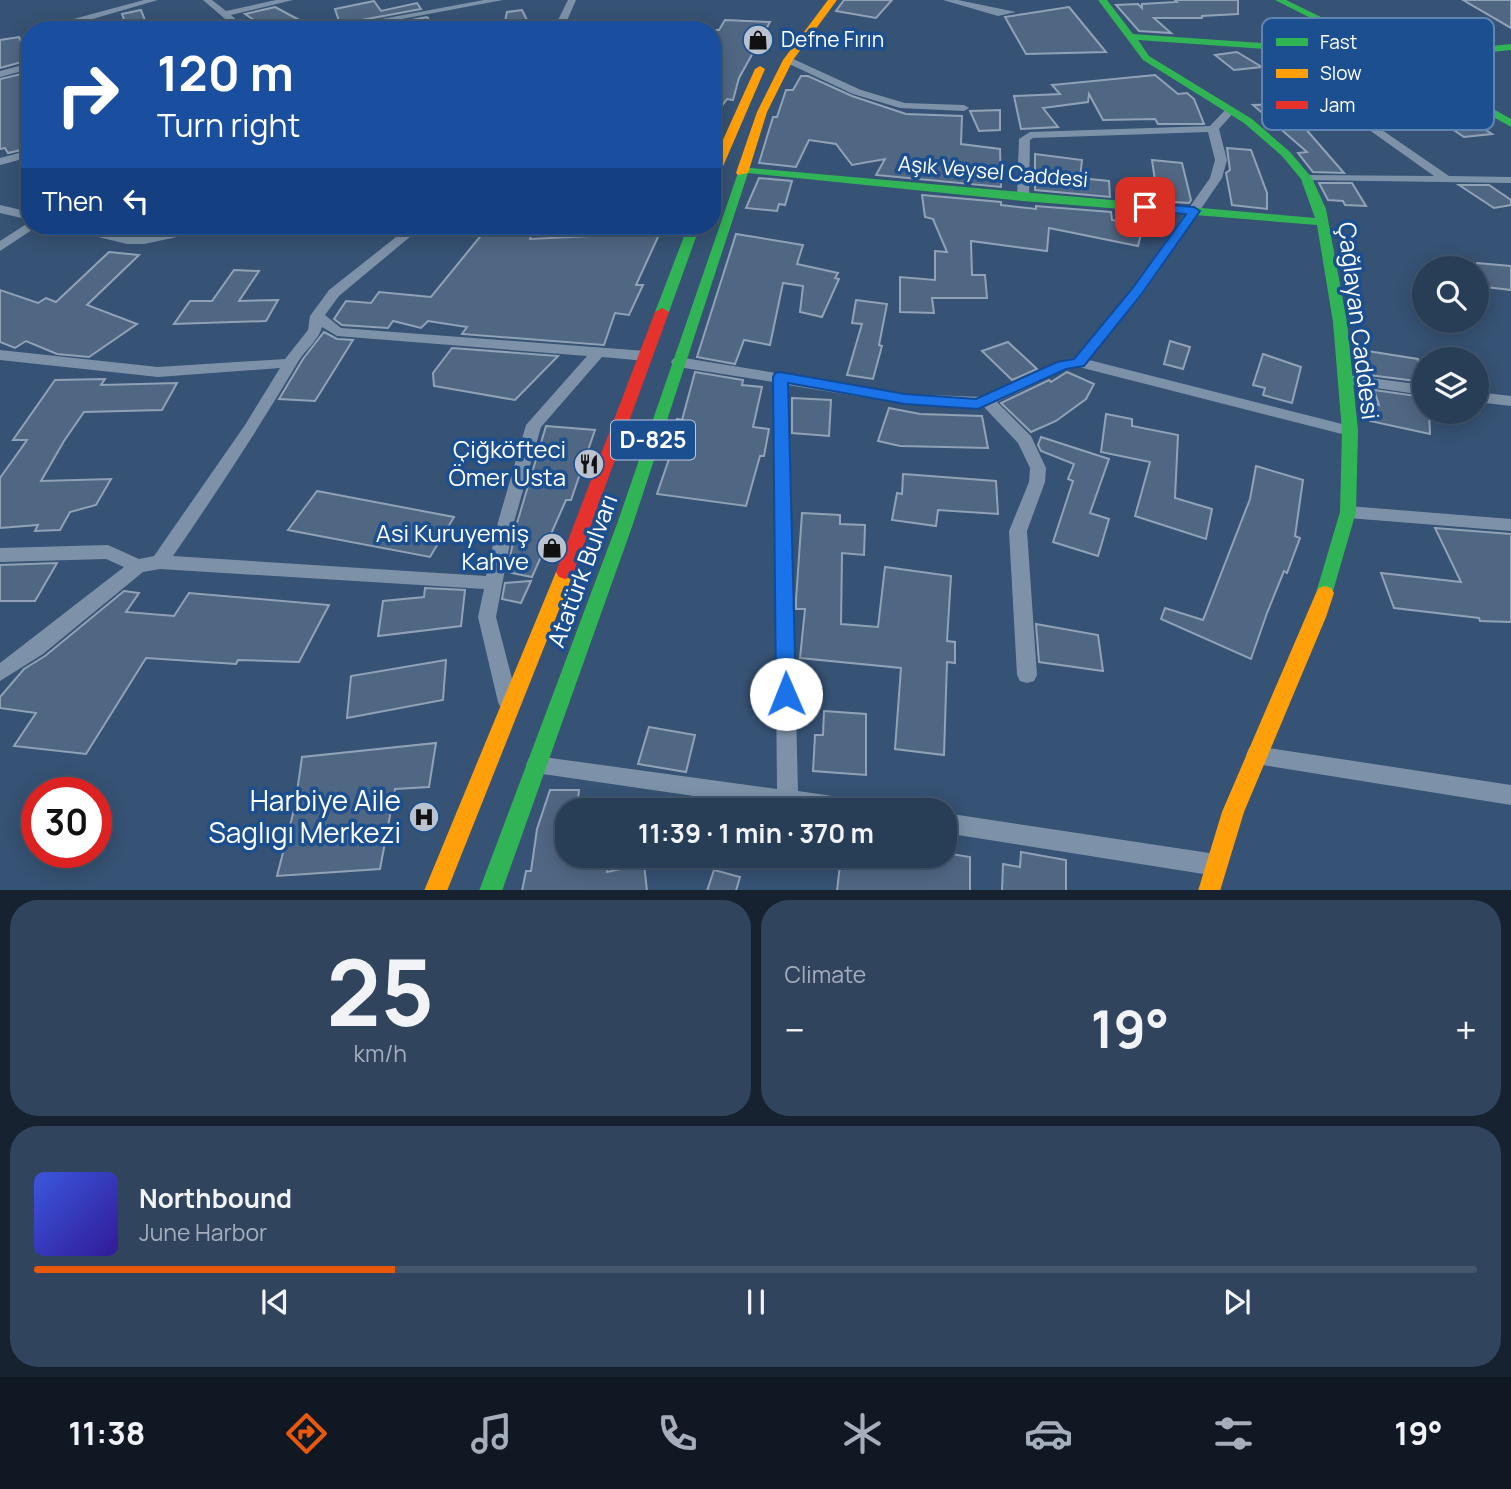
<!DOCTYPE html>
<meta charset="utf-8">
<style>
body{margin:0;font-family:Manrope,sans-serif;background:#30455d;color:#f1f3f6;height:100vh;display:flex;flex-direction:column;font-size:26px;white-space:nowrap}
*{box-sizing:border-box;margin:0}
p{font-size:23px;color:#a5aeba}
.icon{flex:none;width:38px;height:38px;fill:none;stroke:currentColor;stroke-width:2;stroke-linecap:round;stroke-linejoin:round}
.map{position:relative;height:890px;overflow:hidden}
.sheet{display:flex;flex-direction:column;gap:10px;padding:10px;background:#162230;flex:1}
.sheet>*{flex:none}
.guide{position:absolute;left:21px;top:21px;width:700px;height:214px;border-radius:28px;box-shadow:0 4px 18px #0003,0 0 0 2px #44576d;background:#1a4fa0;color:#fff;overflow:hidden}
.buttons{position:absolute;left:1412px;top:256px;display:grid;gap:14px}
.buttons a{display:grid;place-items:center;width:77px;height:77px;border-radius:50%;background:#283e57;box-shadow:0 4px 18px #0003,0 0 0 2px #44576d;font-size:35px}
.speed{position:absolute;left:21px;top:777px;display:flex;gap:14px;font-size:35px;font-weight:700;text-align:center}
.speed>*{display:grid;place-content:center;width:91px;height:91px;border-radius:50%;background:#283e57;box-shadow:0 4px 18px #0003,0 0 0 2px #44576d;line-height:1}
.speed .limit{border:10px solid #d22;background:#fff;color:#111}
.pin{position:absolute;display:grid;place-items:center;width:60px;height:60px;color:#fff;margin:-30px;border-radius:14px;box-shadow:0 4px 10px #0006}
.me{position:absolute;width:77px;margin:-38px;rotate:359deg;stroke-linejoin:round;filter:drop-shadow(0 0 5px #0008)}
.turn{display:flex;align-items:center;gap:24px;height:147px;padding:0 21px;font-size:32px}
.turn .icon{width:91px;height:91px;stroke-width:2.5}
.turn b{display:block;font-size:49px;line-height:60px}
.then{display:flex;align-items:center;height:66px;padding:0 21px;background:#0003;gap:14px;font-size:26px}
.big{font-size:52px;font-weight:700;line-height:1.1}
.sheet .card{flex:1;display:flex;flex-direction:column;justify-content:center;gap:10px;min-width:0;padding:0 24px;border-radius:28px;background:#30455d}
.sheet .dial{align-items:center;gap:0}
.dial b{font-size:91px;line-height:1}
.song{display:flex;align-items:center;gap:21px}
.cover{width:84px;height:84px;border-radius:10px;background:linear-gradient(135deg,hsl(230 70% 55%),hsl(250 70% 35%))}
.played{height:7px;border-radius:4px;background:linear-gradient(90deg,#ea580c 25%,#44576d 25%)}
.keys{display:flex;justify-content:space-around;direction:ltr}
.heat{display:flex;justify-content:space-between;align-items:center;font-size:38px;direction:ltr}
.sheet .tiles{flex:1;display:grid;gap:10px;grid-template-columns:1fr 1fr}
.card:last-child{grid-column:span 2}
.trip{position:absolute;left:555px;top:798px;width:402px;height:70px;border-radius:28px;background:#283e57;box-shadow:0 4px 18px #0003,0 0 0 2px #44576d;font-weight:700;line-height:70px;text-align:center}
.dock{display:flex;height:112px;justify-content:space-around;align-items:center;background:#101923;color:#a5aeba}
.dock .icon{width:49px;height:49px}
.dock .current{color:#ea580c}
.dock b{font-size:32px;color:#f1f3f6}
.map>svg:first-child{display:block}
.building{fill:#506783;stroke:#92a2b6;stroke-width:2}
.lines{fill:none;stroke-linecap:round;stroke-linejoin:round}
.street{fill:#7d92a8;fill-rule:evenodd}
.fast{fill:#30b455;fill-rule:evenodd}
.slow{fill:#ff9f0a;fill-rule:evenodd}
.jam{fill:#e5322d;fill-rule:evenodd}
.route{fill:#1a73e8;stroke:#114b97;stroke-width:2}
.labels{text-anchor:middle;stroke-width:7;stroke-linejoin:round;paint-order:stroke}
.far-poi-label{font-size:21px;fill:#fff;stroke:#1b4f8f;text-anchor:start}
.far-street-label{font-size:21px;fill:#fff;stroke:#1b4f8f}
.shield{fill:#1b4f8f;stroke:#bbcadd;stroke-width:2}
.shield-label{font-size:23px;font-weight:bold;fill:#fff}
.street-label{font-size:24px;fill:#fff;stroke:#1b4f8f}
.poi-label{font-size:24px;fill:#fff;stroke:#1b4f8f;text-anchor:end}
.near-poi-label{font-size:28px;fill:#fff;stroke:#1b4f8f;text-anchor:end}
.key{fill:#1b4f8f;stroke:#5f84b1;stroke-width:2}
.key-label{font-size:19px;fill:#fff}
</style>
<div class="map">
<svg width="1511" height="891" viewBox="0 0 1511 891">
<rect width="100%" height="100%" fill="#365274"/>
<g class="building">
<path d="M844,0H892L876,18L836,11Z"/>
<path d="M1175,0H1238V14L1202,16V18H1154L1171,33L1139,31L1116,5L1138,4L1142,8V4L1177,2Z"/>
<path d="M1463,0H1511V28Z"/>
<path d="M374,1L381,11L417,3L421,9L340,24L335,9Z"/>
<path d="M275,7L318,30H269L245,14Z"/>
<path d="M1069,7L1106,52L1026,54L1005,17Z"/>
<path d="M141,10L148,28L128,30L122,14Z"/>
<path d="M522,10L532,30H503L507,12Z"/>
<path d="M427,17L434,26L411,30H359Z"/>
<path d="M725,20L770,22L739,78L733,100L727,99L712,119V30H719Z"/>
<path d="M19,37L29,60L0,68V40Z"/>
<path d="M1237,52L1262,67L1234,70L1215,55Z"/>
<path d="M30,72V148L8,153L5,148L0,149V79Z"/>
<path d="M1155,75L1178,94L1187,93L1194,99L1204,124H1158L1155,119L1103,120L1089,94L1088,102L1043,108L1058,127L1021,129L1014,96L1060,94L1052,85Z"/>
<path d="M801,76H808L852,96L906,114L962,116L961,144L1000,149L1001,187L876,175L885,159L852,165L836,144L809,140L796,167L759,163L773,117H777L786,90H793Z"/>
<path d="M1428,95L1471,120L1492,134L1464,137L1420,107Z"/>
<path d="M1284,104L1344,173L1313,172L1298,153L1307,152L1253,105Z"/>
<path d="M1000,110V130L979,131L970,111Z"/>
<path d="M1227,148L1251,150L1267,193V209L1232,205L1226,173L1230,170Z"/>
<path d="M1035,154L1082,160L1080,178L1109,181L1110,197L1035,190Z"/>
<path d="M1152,160L1182,163L1191,200L1189,203L1158,201Z"/>
<path d="M759,178L792,181L785,205L779,204L777,211L746,208Z"/>
<path d="M1319,183H1352L1366,206L1345,205L1343,201L1328,200Z"/>
<path d="M1459,185H1489L1511,200V205L1494,208Z"/>
<path d="M922,195L1001,202V205L1036,209V206L1111,212L1112,220L1143,226L1138,246L1049,228L1047,251L971,241L972,275H985L987,298H932L934,313L900,312V277L935,280V251L947,252L933,219L925,217Z"/>
<path d="M596,226H663L636,285H643L629,315L615,313L604,345L462,334L467,327L428,321L421,328L393,321L388,328L342,325L334,319L346,301L371,303L379,292L431,297L483,233L532,232L530,239L591,236Z"/>
<path d="M736,234L803,245L797,264L838,273L835,278L839,279L822,317L800,312L803,286L783,283L770,345L744,340L735,364L697,357Z"/>
<path d="M109,252L139,255L87,305L137,324L89,357L57,354L26,341L15,348L0,342V290L38,303L46,298L56,302Z"/>
<path d="M1477,263L1511,266V290L1477,286Z"/>
<path d="M234,270L259,271L239,301L278,300L266,321L174,324L190,301H212Z"/>
<path d="M856,300L887,304L879,345L882,346L873,379L847,375L862,324L852,323Z"/>
<path d="M324,332L337,339L353,340L315,401L279,399L303,359Z"/>
<path d="M1170,341L1190,347L1183,369L1164,364Z"/>
<path d="M1008,342L1037,369L1012,380L982,351Z"/>
<path d="M452,348L558,356L515,400L434,386L433,373Z"/>
<path d="M1361,350L1418,359L1424,382L1369,375Z"/>
<path d="M1263,354L1301,367L1292,403L1263,395L1265,388L1253,385Z"/>
<path d="M695,372L743,380L742,385L762,387L753,427L769,429L764,456H760L746,506L657,494L669,459H664L677,419L682,420Z"/>
<path d="M1067,372L1094,384L1086,399L1056,421L1031,432L1001,403L1049,380L1051,382Z"/>
<path d="M105,379L101,385L177,383L162,410L84,412L64,441L41,481L111,479L96,505L70,512L60,530L35,531L38,525L0,528V478L27,440H13L55,380Z"/>
<path d="M1374,390L1424,397V411H1429L1430,434L1370,421V403L1379,405Z"/>
<path d="M792,398L831,400L829,436L792,433Z"/>
<path d="M889,408L920,414L982,416L988,448L900,446L878,441Z"/>
<path d="M1106,414L1132,419V426L1178,435L1175,498L1212,509L1206,539L1135,516L1150,462L1101,452Z"/>
<path d="M546,426L595,430L571,500H566L532,577L507,572L517,523Z"/>
<path d="M1041,437L1109,459L1090,513L1109,519L1098,556L1053,542L1073,481L1068,479L1074,464L1041,451L1038,445Z"/>
<path d="M1256,466L1303,480L1295,536L1300,538L1287,573L1284,571L1267,613L1251,659L1161,619L1165,608L1203,620L1250,499Z"/>
<path d="M903,474L996,481L998,514L938,510L936,526L892,520L897,493L902,494Z"/>
<path d="M317,491L454,517L430,557L288,530Z"/>
<path d="M802,513L840,515V524L865,525L864,555L842,553L841,624L878,627L885,567L951,576L947,641L955,642V663L947,662L944,755L895,749L901,668L800,658L805,609H796V600Z"/>
<path d="M1435,528L1511,534V622L1480,621L1479,618L1394,608L1381,573L1461,582Z"/>
<path d="M57,563L35,601H0V565Z"/>
<path d="M531,581L521,603L502,599L505,583Z"/>
<path d="M425,588L465,590L461,626L378,636L383,601L424,597Z"/>
<path d="M124,591L139,593L126,612L174,616L189,593L329,605L299,662L238,660L236,664L146,658L86,754L14,746L36,713L0,708V697L24,669L45,656Z"/>
<path d="M1036,624L1098,635L1103,671L1039,662Z"/>
<path d="M446,660L443,700L347,718L351,676Z"/>
<path d="M824,711L866,714V775L813,771L815,735H823Z"/>
<path d="M649,727L695,735L686,772L638,764Z"/>
<path d="M436,743L429,787L395,789L380,869L277,876L295,806L302,757Z"/>
<path d="M550,790H579L577,810H567V856H609L607,872L644,864L647,891H522L526,871H531L537,829Z"/>
<path d="M1021,852L1066,860V891H1002L1003,864L1020,867Z"/>
<path d="M945,853L970,857V891H837L841,856H945Z"/>
<path d="M714,870L740,877L736,891H707Z"/>
</g>
<g class="lines">
<g class="street">
<path d="M144,0H158L72,25L64,30H53L66,21Z"/>
<path d="M203,0H212L226,11L276,0H293L231,15L248,30H238Z"/>
<path d="M484,0H503L343,30H322Z"/>
<path d="M568,0H576L563,30H553Z"/>
<path d="M943,0H958L1016,12L998,16Z"/>
<path d="M785,58H791L861,90L905,103L964,105L969,108L964,111L900,108L853,94L785,62Z"/>
<path d="M30,63V69L0,77V71Z"/>
<path d="M1331,95L1449,176L1511,177V183L1302,180V176L1306,175L1434,176L1327,100L1326,98Z"/>
<path d="M1227,108L1236,110L1219,129L1227,160L1222,178L1142,295L1089,360L1350,426L1355,427L1358,431L1355,435L1350,436L1079,367L1067,369L997,402L1031,436L1046,468L1045,482L1027,531L1037,675L1034,681L1027,683L1020,681L1017,675L1009,531L1029,482L1030,468L1018,443L984,407L978,409L905,404L788,385L798,791L860,800L868,803L871,810H790L529,772L526,765L529,758L536,756L777,789L773,382L678,367L673,365L671,362L673,359L678,357L905,394L982,397L1058,362L1074,358L1132,289L1210,178L1215,160L1208,132L1033,138L1030,140L1029,197L1023,201L1017,197L1019,139L1030,132L1210,126Z"/>
<path d="M30,150V157L0,165V158Z"/>
<path d="M0,205L30,212V220L0,213Z"/>
<path d="M28,223L38,226L0,251V241Z"/>
<path d="M63,226C89,225 114,237 140,236C166,235 191,225 217,226L211,230L144,244H127L65,229Z"/>
<path d="M410,226H423L339,296L325,315L341,328L646,351L653,356L646,361L602,357L541,427L514,522L496,617L518,702L515,708L508,711L501,708L498,702L478,617L484,589L160,569L143,572L43,654L0,681V663L124,567L106,559L0,562V548L108,545L139,559L154,556L245,425L280,368L158,377L0,360V350L158,367L285,359L308,330L310,316L329,290ZM322,327L337,336L587,356L526,425L498,522L486,576L173,556C217,492 259,428 298,362C305,350 319,340 322,327Z"/>
<path d="M1347,375L1424,385V395L1342,383L1340,380L1342,377Z"/>
<path d="M1477,392L1511,396V406L1477,402Z"/>
<path d="M1348,506L1511,519V531L1348,518L1342,516L1340,512L1342,508Z"/>
<path d="M1256,746L1511,785V805L1256,764L1249,762L1246,755L1249,748Z"/>
<path d="M945,813L1216,854L1224,857L1227,865L1224,873L1216,876L945,833Z"/>
</g>
<g class="fast">
<path d="M1098,0H1107L1133,34L1376,51L1275,0H1286L1393,52L1443,51L1511,44V50L1443,57L1404,58L1511,119V127L1389,58L1138,40L1149,56L1252,119L1290,152L1312,178L1326,209L1347,322L1358,431L1356,512L1331,598L1325,600L1319,598L1316,593L1340,512L1342,431L1333,322L1317,225L1023,201L748,173L633,524L502,891H479L617,524L740,167L1315,218L1301,179L1282,156L1244,123L1143,60Z"/>
<path d="M688,226H700L669,312L662,316L657,315L655,312Z"/>
</g>
<g class="slow">
<path d="M828,0H837L793,60L767,112L748,173L738,175L736,173L757,112L783,60Z"/>
<path d="M760,66L765,69L718,178L712,181V164L755,69Z"/>
<path d="M565,565L571,567L574,572L447,891H424L556,572L559,567Z"/>
<path d="M1325,586L1331,588L1334,593L1326,617L1244,812L1220,891H1198L1222,812L1316,593L1319,588Z"/>
</g>
<path class="jam" d="M662,308L669,312L574,572L571,577L565,579L559,577L556,572L655,312Z"/>
</g>
<path class="route" d="M1145,203L1194,207L1200,211L1141,295L1084,366L1066,369L978,409L905,404L788,383L796,694L793,700L786,702L779,700L776,694L773,377L775,373L780,372L905,394L976,399L1057,362L1074,359L1132,289L1186,214L1141,210L1139,207Z"/>
<defs>
<g id="shop-disc" transform="scale(1.575)"><circle r="9.5" fill="#b9c2ce" stroke="#1b4f8f"/><path d="M-5-2.5h2.3a2.7 3.5 0 0 1 5.4 0H5L5.5 6h-11ZM-1.5-2.5h3a1.5 2.3 0 0 0-3 0Z" fill="#111"/></g>
<g id="restaurant-disc" transform="scale(1.575)"><circle r="9.5" fill="#b9c2ce" stroke="#1b4f8f"/><path d="M-5-6h1v4h1v-4h1v4h1v-4h1v5L-1.5 .5V6h-2V.5L-5-1ZM5-6V6H3V1.5H1.5Q1.5-4 5-6Z" fill="#111"/></g>
<g id="hospital-disc" transform="scale(1.575)"><circle r="9.5" fill="#b9c2ce" stroke="#1b4f8f"/><path d="M-5-5h3v3.5h4V-5h3V5h-3V1.5h-4V5h-3Z" fill="#111"/></g>
</defs>
<g fill-rule="evenodd">
<use href="#shop-disc" x="758" y="40"/>
<use href="#restaurant-disc" x="589" y="464"/>
<use href="#shop-disc" x="552" y="548"/>
<use href="#hospital-disc" x="424" y="817"/>
</g>
<g class="labels">
<g class="far-poi-label">
<text x="781" y="47">Defne Fırın</text>
</g>
<g class="far-street-label">
<text transform="translate(993 172) rotate(5)" y="7">Aşık Veysel Caddesi</text>
</g>
<rect class="shield" x="611" y="420.5" width="84" height="39" rx="5"/>
<g class="shield-label">
<text x="653" y="448">D-825</text>
</g>
<g class="street-label">
<text transform="translate(1358 321) rotate(83)" y="8">Çağlayan Caddesi</text>
<text transform="translate(583 571) rotate(-70)" y="8">Atatürk Bulvarı</text>
</g>
<g class="poi-label">
<text x="566" y="458">Çiğköfteci<tspan x="566" dy="28">Ömer Usta</tspan></text>
<text x="529" y="542">Asi Kuruyemiş<tspan x="529" dy="28">Kahve</tspan></text>
</g>
<g class="near-poi-label">
<text x="401" y="811">Harbiye Aile<tspan x="401" dy="32">Saglıgı Merkezi</tspan></text>
</g>
</g>
<rect x="1262" y="18" width="232" height="112" rx="10" class="key"/>
<rect x="1276" y="38" width="32" height="8" fill="#30b455"/>
<rect x="1276" y="69" width="32" height="9" fill="#ff9f0a"/>
<rect x="1276" y="101" width="32" height="8" fill="#e5322d"/>
<g class="key-label">
<text x="1320" y="49">Fast</text>
<text x="1320" y="80">Slow</text>
<text x="1320" y="112">Jam</text>
</g>
</svg>
<div class="buttons">
<a><svg class="icon" aria-label="search" viewBox="0 0 24 24"><circle cx="10" cy="10" r="6"/><path d="M15 15l6 6"/></svg></a>
<a><svg class="icon" aria-label="layers" viewBox="0 0 24 24"><path d="M12 4l9 5-9 5-9-5zM3 14l9 5 9-5"/></svg></a>
</div>
<div class="speed"><div class="limit">30</div></div>
<div class="pin" style="left:1145px;top:207px;background:#d93025"><svg class="icon" aria-label="arrive" viewBox="0 0 24 24"><path d="M6 21V4h12l-3 4 3 4H6"/></svg></div>
<svg class="me" style="left:786px;top:694px" viewBox="-20 -20 40 40"><circle r="19" fill="#fff"/><path d="M0-13L10 11 0 6-10 11z" fill="#1a73e8"/></svg>
<div class="trip">11:39 · 1 min · 370 m</div>
<div class="guide">
<div class="turn"><svg class="icon" aria-label="right" viewBox="0 0 24 24"><path d="M7 20v-9h11M14 6l5 5-5 5"/></svg><div><b>120 m</b>Turn right</div></div>
<div class="then">Then<svg class="icon" aria-label="left" viewBox="0 0 24 24"><path d="M17 20v-9H6M10 6l-5 5 5 5"/></svg></div>
</div>
</div>
<section class="sheet">
<div class="tiles">
<div class="card dial"><b>25</b><p>km/h</p></div>
<div class="card"><p>Climate</p>
<div class="heat"><a>−</a><b class="big">19°</b><a>+</a></div>
</div>
<div class="card">
<div class="song"><i class="cover"></i><div><b>Northbound</b><p>June Harbor</p></div></div>
<div class="played"></div>
<div class="keys"><svg class="icon" aria-label="previous" viewBox="0 0 24 24"><path d="M18 5L8 12l10 7zM5 5v14"/></svg><svg class="icon" aria-label="pause" viewBox="0 0 24 24"><path d="M8 5v14M16 5v14"/></svg><svg class="icon" aria-label="next" viewBox="0 0 24 24"><path d="M6 5l10 7-10 7zM19 5v14"/></svg></div>
</div>
</div>
</section>
<nav class="dock">
<b>11:38</b>
<svg class="icon current" aria-label="directions" viewBox="0 0 24 24"><path d="M12 3l9 9-9 9-9-9zM9 14v-3h6M13 9l2 2-2 2"/></svg>
<svg class="icon" aria-label="music" viewBox="0 0 24 24"><path d="M9 18V5l10-2v13"/><circle cx="6" cy="18" r="3"/><circle cx="16" cy="16" r="3"/></svg>
<svg class="icon" aria-label="phone" viewBox="0 0 24 24"><path d="M5 4h4l2 5-3 2q2 4 5 5l2-3 5 2v4C11 20 4 13 5 4z"/></svg>
<svg class="icon" aria-label="climate" viewBox="0 0 24 24"><path d="M12 3v18M4 7l16 10M4 17L20 7"/></svg>
<svg class="icon" aria-label="car" viewBox="0 0 24 24"><path d="M5 17H2v-5l4-1 3-4h7l3 4 3 1v5h-3M9 17h6M6 11h13"/><circle cx="7" cy="17" r="2"/><circle cx="17" cy="17" r="2"/></svg>
<svg class="icon" aria-label="filters" viewBox="0 0 24 24"><path d="M4 7h16M4 17h16"/><circle cx="9" cy="7" r="2"/><circle cx="15" cy="17" r="2"/></svg>
<b>19°</b>
</nav>
